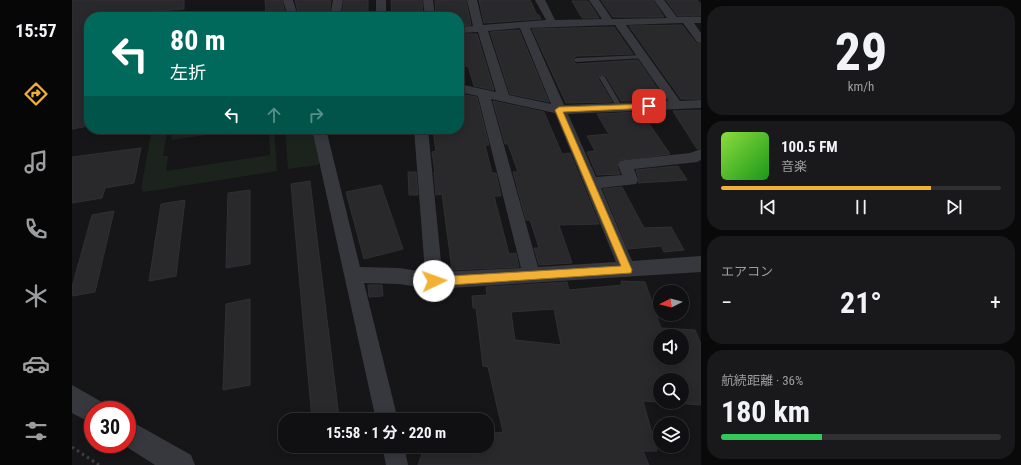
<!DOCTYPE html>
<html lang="ja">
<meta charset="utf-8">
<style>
body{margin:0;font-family:"Roboto Condensed","Noto Sans JP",sans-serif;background:#19191b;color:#f1f3f6;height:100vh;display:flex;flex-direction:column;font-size:15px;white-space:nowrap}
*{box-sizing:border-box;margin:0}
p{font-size:13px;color:#9c9d9f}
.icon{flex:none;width:22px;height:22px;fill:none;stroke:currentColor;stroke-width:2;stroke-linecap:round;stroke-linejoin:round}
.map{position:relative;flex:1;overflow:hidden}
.sheet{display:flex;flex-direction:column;gap:6px;padding:6px;background:#09090a;width:320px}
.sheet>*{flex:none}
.guide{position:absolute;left:12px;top:12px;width:380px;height:122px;border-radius:16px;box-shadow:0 2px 10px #0003,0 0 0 1px #303032;background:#00695c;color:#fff;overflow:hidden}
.needle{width:26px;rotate:264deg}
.controls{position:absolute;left:581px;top:285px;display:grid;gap:8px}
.controls a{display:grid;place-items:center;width:36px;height:36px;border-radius:50%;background:#101012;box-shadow:0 2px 10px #0003,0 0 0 1px #303032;font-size:20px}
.speed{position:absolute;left:12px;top:401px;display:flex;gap:8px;font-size:20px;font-weight:700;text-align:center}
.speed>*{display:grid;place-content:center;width:52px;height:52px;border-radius:50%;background:#101012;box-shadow:0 2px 10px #0003,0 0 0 1px #303032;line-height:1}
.speed .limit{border:6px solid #d22;background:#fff;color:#111}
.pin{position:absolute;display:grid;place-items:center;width:34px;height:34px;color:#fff;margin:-17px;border-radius:8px;box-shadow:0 2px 6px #0006}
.me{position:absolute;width:44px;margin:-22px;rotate:87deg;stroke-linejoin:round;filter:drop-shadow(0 0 3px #0008)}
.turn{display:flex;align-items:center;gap:14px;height:84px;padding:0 20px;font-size:18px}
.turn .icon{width:52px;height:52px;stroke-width:2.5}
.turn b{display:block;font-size:28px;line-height:34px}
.lanes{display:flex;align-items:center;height:38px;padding:0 20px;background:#0003;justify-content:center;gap:20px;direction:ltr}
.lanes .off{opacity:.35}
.big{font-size:30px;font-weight:700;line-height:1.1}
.sheet .tile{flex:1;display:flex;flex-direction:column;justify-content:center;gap:6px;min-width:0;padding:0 14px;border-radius:16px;background:#19191b}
.sheet .dial{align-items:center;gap:0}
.dial b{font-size:52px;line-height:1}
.song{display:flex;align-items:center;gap:12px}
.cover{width:48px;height:48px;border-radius:6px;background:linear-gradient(135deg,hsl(90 70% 55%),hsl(120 70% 35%))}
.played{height:4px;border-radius:2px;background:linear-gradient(90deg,#f2b134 75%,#303032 75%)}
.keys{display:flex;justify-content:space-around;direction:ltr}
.heat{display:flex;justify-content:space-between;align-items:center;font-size:22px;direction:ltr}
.charge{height:6px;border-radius:3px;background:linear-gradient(90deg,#34c759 36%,#303032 0)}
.trip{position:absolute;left:206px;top:413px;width:216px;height:40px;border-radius:16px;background:#101012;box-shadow:0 2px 10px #0003,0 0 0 1px #303032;font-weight:700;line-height:40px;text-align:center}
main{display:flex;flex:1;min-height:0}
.tab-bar{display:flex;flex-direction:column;width:72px;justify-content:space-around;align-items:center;background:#060607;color:#9c9d9f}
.tab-bar .icon{width:28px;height:28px}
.tab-bar .current{color:#f2b134}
.tab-bar b{font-size:18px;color:#f1f3f6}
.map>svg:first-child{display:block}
.green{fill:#1c231d}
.building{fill:#29292c;stroke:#303034;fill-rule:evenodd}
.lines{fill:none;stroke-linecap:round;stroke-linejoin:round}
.path{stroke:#3d3f44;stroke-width:3;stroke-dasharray:2.5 3.5;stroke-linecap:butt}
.service{fill:#37383d;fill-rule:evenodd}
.minor{fill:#37383d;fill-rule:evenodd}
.tertiary{fill:#37383d;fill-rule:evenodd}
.route{fill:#f2b134;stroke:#9d7322}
</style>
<main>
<nav class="tab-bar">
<b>15:57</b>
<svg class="icon current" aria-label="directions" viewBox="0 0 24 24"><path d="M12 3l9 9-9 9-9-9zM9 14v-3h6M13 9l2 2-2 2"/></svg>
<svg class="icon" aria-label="music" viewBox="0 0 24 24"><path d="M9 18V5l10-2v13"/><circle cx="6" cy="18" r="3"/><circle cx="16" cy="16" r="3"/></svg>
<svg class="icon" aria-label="phone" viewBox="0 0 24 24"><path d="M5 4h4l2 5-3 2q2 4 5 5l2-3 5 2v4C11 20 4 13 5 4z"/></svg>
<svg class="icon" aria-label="climate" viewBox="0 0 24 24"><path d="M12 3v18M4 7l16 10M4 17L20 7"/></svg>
<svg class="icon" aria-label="car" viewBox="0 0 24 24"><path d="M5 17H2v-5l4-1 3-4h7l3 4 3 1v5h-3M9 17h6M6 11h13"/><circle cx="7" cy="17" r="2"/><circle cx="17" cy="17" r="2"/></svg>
<svg class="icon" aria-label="filters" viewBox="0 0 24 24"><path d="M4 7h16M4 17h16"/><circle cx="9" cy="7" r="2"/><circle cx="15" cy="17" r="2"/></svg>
</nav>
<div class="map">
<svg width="629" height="465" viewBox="0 0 629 465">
<rect width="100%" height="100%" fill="#161618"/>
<g class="green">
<path d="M115,129H171V130L99,140L100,131Z"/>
<path d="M197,129H202L205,171L72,192L69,189L79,134L95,132L91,156H96L94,171L198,155Z"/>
<path d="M213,129H241L248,162L246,165L216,169Z"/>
</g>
<g class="building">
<path d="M0,0H112V9L17,17V112L12,127L0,129Z"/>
<path d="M193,0H210L214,17H194Z"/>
<path d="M223,0H259L257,17H227Z"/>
<path d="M272,0H296V17H270Z"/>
<path d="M319,0H350L351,16L320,17Z"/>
<path d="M363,0H394L399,25L387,26V17H364Z"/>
<path d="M407,0H458L465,15H467L469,19L412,23Z"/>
<path d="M529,0H581L592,17H541Z"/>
<path d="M594,0H625L629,4V16H606Z"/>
<path d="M500,1H516L527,18H510Z"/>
<path d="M610,25L624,43L629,44V99H609L557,26Z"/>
<path d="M542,27L561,54L504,56L500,60L504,64L566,60L593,100L549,101L534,76L529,74L526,78L540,102L494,103L460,29Z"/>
<path d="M447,30L477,102L438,94L418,32Z"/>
<path d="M387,34H405L422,90L402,86L396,66L387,67Z"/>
<path d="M387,94L405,97L417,145H413L420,173H424L429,196H422L437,254L444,253L447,267L380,270L370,194L364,195L362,172H363L360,152L364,151L361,130L387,129Z"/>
<path d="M421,101L472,112L490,154L498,153L527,224L487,225L500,263L467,265L462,248H467L458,220H454L441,172H446L436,144H433Z"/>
<path d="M629,110V148L625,149L601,111Z"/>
<path d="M569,112L598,154L548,160L545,166L548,174L525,175L515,152L523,151L515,136L537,134L525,114Z"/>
<path d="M69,148L62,183L33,188L30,198L0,203V157Z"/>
<path d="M606,166L615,180L566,183L567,179L564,170Z"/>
<path d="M336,172H344L346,195H337Z"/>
<path d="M238,181L267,417L253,420H240L219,184Z"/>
<path d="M309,185L331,249L292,259L274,192Z"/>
<path d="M550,187L572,228L599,227L612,250L592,252L589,246L556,249L531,189Z"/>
<path d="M178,190V264L154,268L156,193Z"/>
<path d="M113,200L104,276L77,281L89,204Z"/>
<path d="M42,211L23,292L0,296V287L20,215Z"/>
<path d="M549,281L573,282L589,328L623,330L629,344V405L590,402H610V380H588V402L571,401L585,451H571L577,465H346L353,446H415V434L431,432L416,367L411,366L404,308H401L400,296L415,295L414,287L495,282L497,290L550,285ZM482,309L489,345L443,340L439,312ZM588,336H610V358H588Z"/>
<path d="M296,285H310L311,296L297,297Z"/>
<path d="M178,299V385L151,390L154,304Z"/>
</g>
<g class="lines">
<path class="path" d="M0,447L27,465"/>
<g class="service">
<path d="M571,55L574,57L573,58L504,62L501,60L504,58Z"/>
<path d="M530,75L533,77L551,108L550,110H548L545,108L527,77Z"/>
</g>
<g class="minor">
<path d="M211,0H221L226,17H216Z"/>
<path d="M261,0H271L268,17H258Z"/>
<rect x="304" y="0" width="10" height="17"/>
<path d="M351,0H361L363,17H353Z"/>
<path d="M395,0H405L411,25L474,20L463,0H473L483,20L530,19L517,0H527L540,19L595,18L582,0H592L605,17H629V23H622L629,33V43L625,42L611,23L554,25L608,101L629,100V108L496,114L524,177L550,175L546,165L548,161L553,160L618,153L629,149V160L625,162L562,169L566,180L564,184L529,188L560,261L629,256V272L362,289L327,284L292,283L326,420H304L240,129H254L288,267L327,268L353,272L342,129H356L370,272L449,268L406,96L387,92V84L424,92L406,32L387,33V27L401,26ZM543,25L596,101L492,105L458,28ZM448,28L479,104L437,95L416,31ZM419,99L483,113L544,262L466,267Z"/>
<path d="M310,446H332L336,465H314Z"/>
</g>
<g class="tertiary">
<path d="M0,385L30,402L34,410H21V424L0,413Z"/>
<path d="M55,419L119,455L123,465H83L50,444H55Z"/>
</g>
</g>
<path class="route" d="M577,104L580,106L579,108L491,112L560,270L559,273L362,286L359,284L357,281L359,278L362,277L549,266L483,110L487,107Z"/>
</svg>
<div class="controls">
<a><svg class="needle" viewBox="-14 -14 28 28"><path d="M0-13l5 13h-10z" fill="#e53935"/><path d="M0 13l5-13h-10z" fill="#9c9d9f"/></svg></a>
<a><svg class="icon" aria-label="sound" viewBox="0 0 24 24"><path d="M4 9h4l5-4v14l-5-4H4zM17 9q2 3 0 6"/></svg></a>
<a><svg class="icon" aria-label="search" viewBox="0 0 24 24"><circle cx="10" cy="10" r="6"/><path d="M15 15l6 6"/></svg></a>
<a><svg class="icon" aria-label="layers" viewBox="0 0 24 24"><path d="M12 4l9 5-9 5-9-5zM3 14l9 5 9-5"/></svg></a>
</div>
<div class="speed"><div class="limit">30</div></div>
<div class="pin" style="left:577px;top:106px;background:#d93025"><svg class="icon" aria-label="arrive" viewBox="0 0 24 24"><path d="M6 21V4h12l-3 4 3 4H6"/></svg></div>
<svg class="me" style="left:362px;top:281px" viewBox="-20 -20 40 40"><circle r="19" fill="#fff"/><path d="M0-13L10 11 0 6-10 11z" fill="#f2b134"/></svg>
<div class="trip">15:58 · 1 分 · 220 m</div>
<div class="guide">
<div class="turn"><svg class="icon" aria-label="left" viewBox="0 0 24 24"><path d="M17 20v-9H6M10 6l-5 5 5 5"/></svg><div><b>80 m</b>左折</div></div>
<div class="lanes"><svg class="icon" aria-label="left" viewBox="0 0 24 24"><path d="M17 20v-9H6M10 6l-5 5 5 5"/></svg><svg class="icon off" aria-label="ahead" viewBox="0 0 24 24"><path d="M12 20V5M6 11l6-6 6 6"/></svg><svg class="icon off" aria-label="right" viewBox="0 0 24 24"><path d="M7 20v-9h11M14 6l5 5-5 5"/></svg></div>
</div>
</div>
<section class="sheet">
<div class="tile dial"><b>29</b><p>km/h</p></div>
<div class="tile">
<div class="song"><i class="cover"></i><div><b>100.5 FM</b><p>音楽</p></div></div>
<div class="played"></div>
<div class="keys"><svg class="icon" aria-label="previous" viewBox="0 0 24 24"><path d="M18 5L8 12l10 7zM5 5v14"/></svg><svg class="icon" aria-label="pause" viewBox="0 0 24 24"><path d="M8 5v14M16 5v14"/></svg><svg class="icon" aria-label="next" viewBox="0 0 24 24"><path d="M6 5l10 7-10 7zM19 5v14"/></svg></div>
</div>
<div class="tile"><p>エアコン</p>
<div class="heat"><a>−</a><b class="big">21°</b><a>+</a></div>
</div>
<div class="tile"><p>航続距離 · 36%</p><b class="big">180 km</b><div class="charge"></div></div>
</section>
</main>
